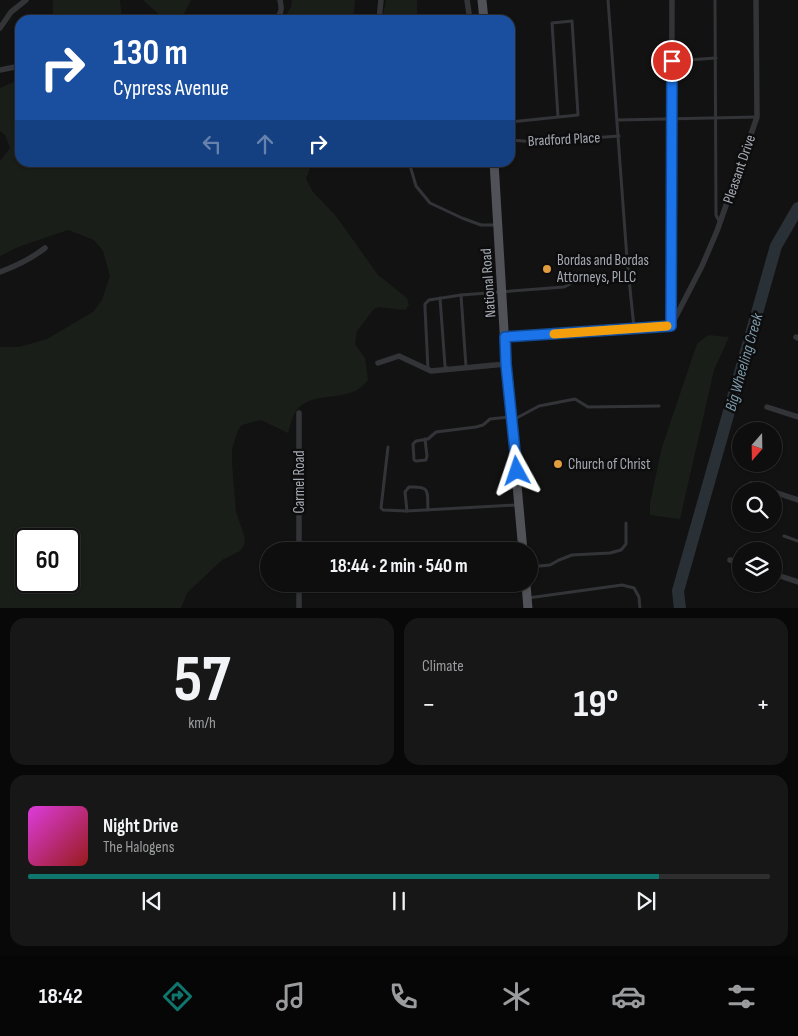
<!DOCTYPE html>
<meta charset="utf-8">
<style>
body{margin:0;font-family:"Sofia Sans Condensed",sans-serif;background:#171717;color:#f1f3f6;height:100vh;display:flex;flex-direction:column;font-size:19px;white-space:nowrap}
*{box-sizing:border-box;margin:0}
p{font-size:16px;color:#9b9c9e}
.icon{flex:none;width:28px;height:28px;fill:none;stroke:currentColor;stroke-width:2;stroke-linecap:round;stroke-linejoin:round}
.map{position:relative;height:608px;overflow:hidden}
.details{display:flex;flex-direction:column;gap:10px;padding:10px;background:#080808;flex:1}
.details>*{flex:none}
.top-card{position:absolute;left:15px;top:15px;width:500px;height:152px;border-radius:15px;box-shadow:0 1px 4px #0004,0 0 0 1px #2e2e2e;background:#1a4fa0;color:#fff;overflow:hidden}
.needle{width:32px;rotate:200deg}
.fabs{position:absolute;left:732px;top:422px;display:grid;gap:10px}
.fabs a{display:grid;place-items:center;width:50px;height:50px;border-radius:50%;background:#0e0e0e;box-shadow:0 1px 4px #0004,0 0 0 1px #2e2e2e;font-size:25px}
.speed{position:absolute;left:15px;top:528px;display:flex;gap:10px;font-size:25px;font-weight:700;text-align:center}
.speed>*{display:grid;place-content:center;width:65px;height:65px;border-radius:50%;background:#0e0e0e;box-shadow:0 1px 4px #0004,0 0 0 1px #2e2e2e;line-height:1}
.speed .limit{border:2px solid #111;border-radius:8px;background:#fff;color:#111}
.pin{position:absolute;display:grid;place-items:center;width:42px;height:42px;color:#fff;margin:-21px;border:2px solid #fff;border-radius:50%;box-shadow:0 1px 5px #0007}
.me{position:absolute;width:55px;margin:-28px;rotate:355deg;stroke-linejoin:round;filter:drop-shadow(0 0 4px #0008)}
.turn{display:flex;align-items:center;gap:18px;height:105px;padding:0 15px;font-size:22px}
.turn .icon{width:65px;height:65px;stroke-width:2.5}
.turn b{display:block;font-size:35px;line-height:42px}
.lanes{display:flex;align-items:center;height:48px;padding:0 15px;background:#0003;justify-content:center;gap:25px;direction:ltr}
.lanes .off{opacity:.35}
.big{font-size:38px;font-weight:700;line-height:1.1}
.details .widget{flex:1;display:flex;flex-direction:column;justify-content:center;gap:8px;min-width:0;padding:0 18px;border-radius:15px;background:#171717}
.details .dial{align-items:center;gap:0}
.dial b{font-size:65px;line-height:1}
.song{display:flex;align-items:center;gap:15px}
.cover{width:60px;height:60px;border-radius:8px;background:linear-gradient(135deg,hsl(300 70% 55%),hsl(0 70% 35%))}
.played{height:5px;border-radius:2px;background:linear-gradient(90deg,#0f766e 85%,#2e2e2e 85%)}
.keys{display:flex;justify-content:space-around;direction:ltr}
.heat{display:flex;justify-content:space-between;align-items:center;font-size:28px;direction:ltr}
.details .tiles{flex:1;display:grid;gap:10px;grid-template-columns:1fr 1fr}
.widget:last-child{grid-column:span 2}
.trip{position:absolute;left:260px;top:542px;width:278px;height:50px;border-radius:25px;background:#0e0e0e;box-shadow:0 1px 4px #0004,0 0 0 1px #2e2e2e;font-weight:700;line-height:50px;text-align:center}
.menu{display:flex;height:80px;justify-content:space-around;align-items:center;background:#060606;color:#9b9c9e}
.menu .icon{width:35px;height:35px}
.menu .selected{color:#0f766e}
.menu b{font-size:22px;color:#f1f3f6}
.map>svg:first-child{display:block}
.green{fill:#191e19;fill-rule:evenodd}
.lines{fill:none;stroke-linecap:round;stroke-linejoin:round}
.river{stroke:#2a3136;stroke-width:12}
.service{stroke:#333438;stroke-width:3}
.minor{stroke:#333438;stroke-width:5.5}
.primary{stroke:#505257;stroke-width:9}
.route-casing{stroke:#114b97;stroke-width:12}
.route{stroke:#1a73e8;stroke-width:9}
.slow{stroke:#f59e0b;stroke-width:9}
.poi-dot{fill:#e09c3d;stroke:#0d0d0e;stroke-width:2}
.labels{text-anchor:middle;stroke-width:5;stroke-linejoin:round;paint-order:stroke}
.street-label{font-size:15px;fill:#a5aab3;stroke:#0d0d0e}
.poi-label{font-size:15px;fill:#a5aab3;stroke:#0d0d0e;text-anchor:start}
.water-label{font-size:16px;font-style:italic;fill:#7e9aab;stroke:#0d0d0e}
</style>
<div class="map">
<svg width="798" height="609" viewBox="0 0 798 609">
<rect width="100%" height="100%" fill="#121213"/>
<g class="green">
<path d="M53,0H120L122,20H54L53,15Z"/>
<path d="M143,0H191L184,14L178,17L164,19Z"/>
<path d="M292,0H355L353,20H283L291,7Z"/>
<path d="M386,0H417V20H382Z"/>
<path d="M20,79V162L312,163L306,179L313,192L336,216L378,275L407,298L409,305L405,310L379,307L374,309L357,331L355,344L365,358L368,380C363,386 357,391 350,393C331,399 309,394 296,411C292,417 290,427 288,433L261,420L242,425L238,430L232,449V463L236,512L245,538L244,545L240,551L222,560L187,593L181,608H0V347H19L47,339L93,312L102,300L110,276L103,251L94,240L68,230L18,247L0,256V161L10,148L5,135L0,131V88ZM26,539H69V581H26Z"/>
<path d="M708,335L729,337L714,370L680,519L650,515V503L662,447L697,344Z"/>
</g>
<g class="lines">
<path class="river" d="M680,609L678,591L776,246L798,208"/>
<g class="service">
<path d="M608,0L627,259L634,328"/>
<path d="M715,0L716,215L719,221"/>
<path d="M673,61L716,58"/>
<path d="M618,120L757,117"/>
<path d="M510,122L578,115L572,21L552,23L558,117"/>
<path d="M510,140L536,142L619,136"/>
<path d="M409,162L416,186L430,203L462,218L481,225H497"/>
<path d="M461,295L466,367"/>
<path d="M440,298L445,366L448,369"/>
<path d="M428,369L425,308V304L429,300L461,295L564,287L572,283L577,273"/>
<path d="M513,420L539,406L575,399L588,407L659,406"/>
<path d="M425,439L427,456L426,460L416,461L414,460L413,444L416,441L428,439L436,432L476,427L483,425L490,419L509,417"/>
<path d="M388,447L381,508L383,510L407,511L516,505"/>
<path d="M407,511L405,492L409,487C431,486 427,491 428,510"/>
<path d="M784,536L798,541"/>
<path d="M529,567L550,565L559,560L572,555L610,553L621,550L626,544V523"/>
<path d="M528,598L622,585L634,588L639,597L640,609"/>
</g>
<g class="minor">
<path d="M467,0L470,20"/>
<path d="M275,20C282,13 282,9 280,0"/>
<path d="M379,20L381,0"/>
<path d="M0,28L11,12L26,0"/>
<path d="M0,70L20,66"/>
<path d="M0,272C16,266 31,259 45,248"/>
<path d="M671,324L672,0"/>
<path d="M671,326L702,266L717,231L757,117L756,0"/>
<path d="M505,337L671,326"/>
<path d="M796,337L798,338"/>
<path d="M378,363L399,356L431,371L506,364"/>
<path d="M767,407L798,417"/>
<path d="M751,484L772,491"/>
<path d="M774,492L798,500"/>
<path d="M299,551V413"/>
<path d="M730,560L741,563"/>
<path d="M774,574L798,582"/>
<path d="M299,609V584"/>
</g>
<g class="primary">
<path d="M482,0L484,20"/>
<path d="M494,162L506,364L523,551"/>
<path d="M526,584L528,609"/>
</g>
</g>
<g class="lines">
<g class="route-casing">
<path id="route" d="M517,471L506,364L505,337L671,326L672,61"/>
</g>
<use href="#route" class="route"/>
<path class="slow" d="M554,334L667,326"/>
</g>
<g class="poi-dot">
<circle cx="547" cy="269" r="5"/>
<circle cx="558" cy="464" r="5"/>
</g>
<g class="labels">
<g class="street-label">
<text transform="translate(564 139) rotate(-3)" y="5">Bradford Place</text>
<text transform="translate(739 169) rotate(-71)" y="5">Pleasant Drive</text>
<text transform="translate(488 283) rotate(-94)" y="5">National Road</text>
<text transform="translate(299 482) rotate(-90)" y="5">Carmel Road</text>
</g>
<g class="poi-label">
<text x="557" y="265">Bordas and Bordas<tspan x="557" dy="17">Attorneys, PLLC</tspan></text>
<text x="568" y="469">Church of Christ</text>
</g>
<g class="water-label">
<text transform="translate(743 362) rotate(-74)" y="6">Big Wheeling Creek</text>
</g>
</g>
</svg>
<div class="fabs">
<a><svg class="needle" viewBox="-14 -14 28 28"><path d="M0-13l5 13h-10z" fill="#e53935"/><path d="M0 13l5-13h-10z" fill="#9b9c9e"/></svg></a>
<a><svg class="icon" aria-label="search" viewBox="0 0 24 24"><circle cx="10" cy="10" r="6"/><path d="M15 15l6 6"/></svg></a>
<a><svg class="icon" aria-label="layers" viewBox="0 0 24 24"><path d="M12 4l9 5-9 5-9-5zM3 14l9 5 9-5"/></svg></a>
</div>
<div class="speed"><div class="limit">60</div></div>
<div class="pin" style="left:672px;top:61px;background:#d93025"><svg class="icon" aria-label="arrive" viewBox="0 0 24 24"><path d="M6 21V4h12l-3 4 3 4H6"/></svg></div>
<svg class="me" style="left:517px;top:471px" viewBox="-20 -20 40 40"><path d="M0-17L14 15 0 8-14 15z" fill="#1a73e8" stroke="#fff" stroke-width="4"/></svg>
<div class="trip">18:44 · 2 min · 540 m</div>
<div class="top-card">
<div class="turn"><svg class="icon" aria-label="right" viewBox="0 0 24 24"><path d="M7 20v-9h11M14 6l5 5-5 5"/></svg><div><b>130 m</b>Cypress Avenue</div></div>
<div class="lanes"><svg class="icon off" aria-label="left" viewBox="0 0 24 24"><path d="M17 20v-9H6M10 6l-5 5 5 5"/></svg><svg class="icon off" aria-label="ahead" viewBox="0 0 24 24"><path d="M12 20V5M6 11l6-6 6 6"/></svg><svg class="icon" aria-label="right" viewBox="0 0 24 24"><path d="M7 20v-9h11M14 6l5 5-5 5"/></svg></div>
</div>
</div>
<section class="details">
<div class="tiles">
<div class="widget dial"><b>57</b><p>km/h</p></div>
<div class="widget"><p>Climate</p>
<div class="heat"><a>−</a><b class="big">19°</b><a>+</a></div>
</div>
<div class="widget">
<div class="song"><i class="cover"></i><div><b>Night Drive</b><p>The Halogens</p></div></div>
<div class="played"></div>
<div class="keys"><svg class="icon" aria-label="previous" viewBox="0 0 24 24"><path d="M18 5L8 12l10 7zM5 5v14"/></svg><svg class="icon" aria-label="pause" viewBox="0 0 24 24"><path d="M8 5v14M16 5v14"/></svg><svg class="icon" aria-label="next" viewBox="0 0 24 24"><path d="M6 5l10 7-10 7zM19 5v14"/></svg></div>
</div>
</div>
</section>
<nav class="menu">
<b>18:42</b>
<svg class="icon selected" aria-label="directions" viewBox="0 0 24 24"><path d="M12 3l9 9-9 9-9-9zM9 14v-3h6M13 9l2 2-2 2"/></svg>
<svg class="icon" aria-label="music" viewBox="0 0 24 24"><path d="M9 18V5l10-2v13"/><circle cx="6" cy="18" r="3"/><circle cx="16" cy="16" r="3"/></svg>
<svg class="icon" aria-label="phone" viewBox="0 0 24 24"><path d="M5 4h4l2 5-3 2q2 4 5 5l2-3 5 2v4C11 20 4 13 5 4z"/></svg>
<svg class="icon" aria-label="climate" viewBox="0 0 24 24"><path d="M12 3v18M4 7l16 10M4 17L20 7"/></svg>
<svg class="icon" aria-label="car" viewBox="0 0 24 24"><path d="M5 17H2v-5l4-1 3-4h7l3 4 3 1v5h-3M9 17h6M6 11h13"/><circle cx="7" cy="17" r="2"/><circle cx="17" cy="17" r="2"/></svg>
<svg class="icon" aria-label="filters" viewBox="0 0 24 24"><path d="M4 7h16M4 17h16"/><circle cx="9" cy="7" r="2"/><circle cx="15" cy="17" r="2"/></svg>
</nav>
